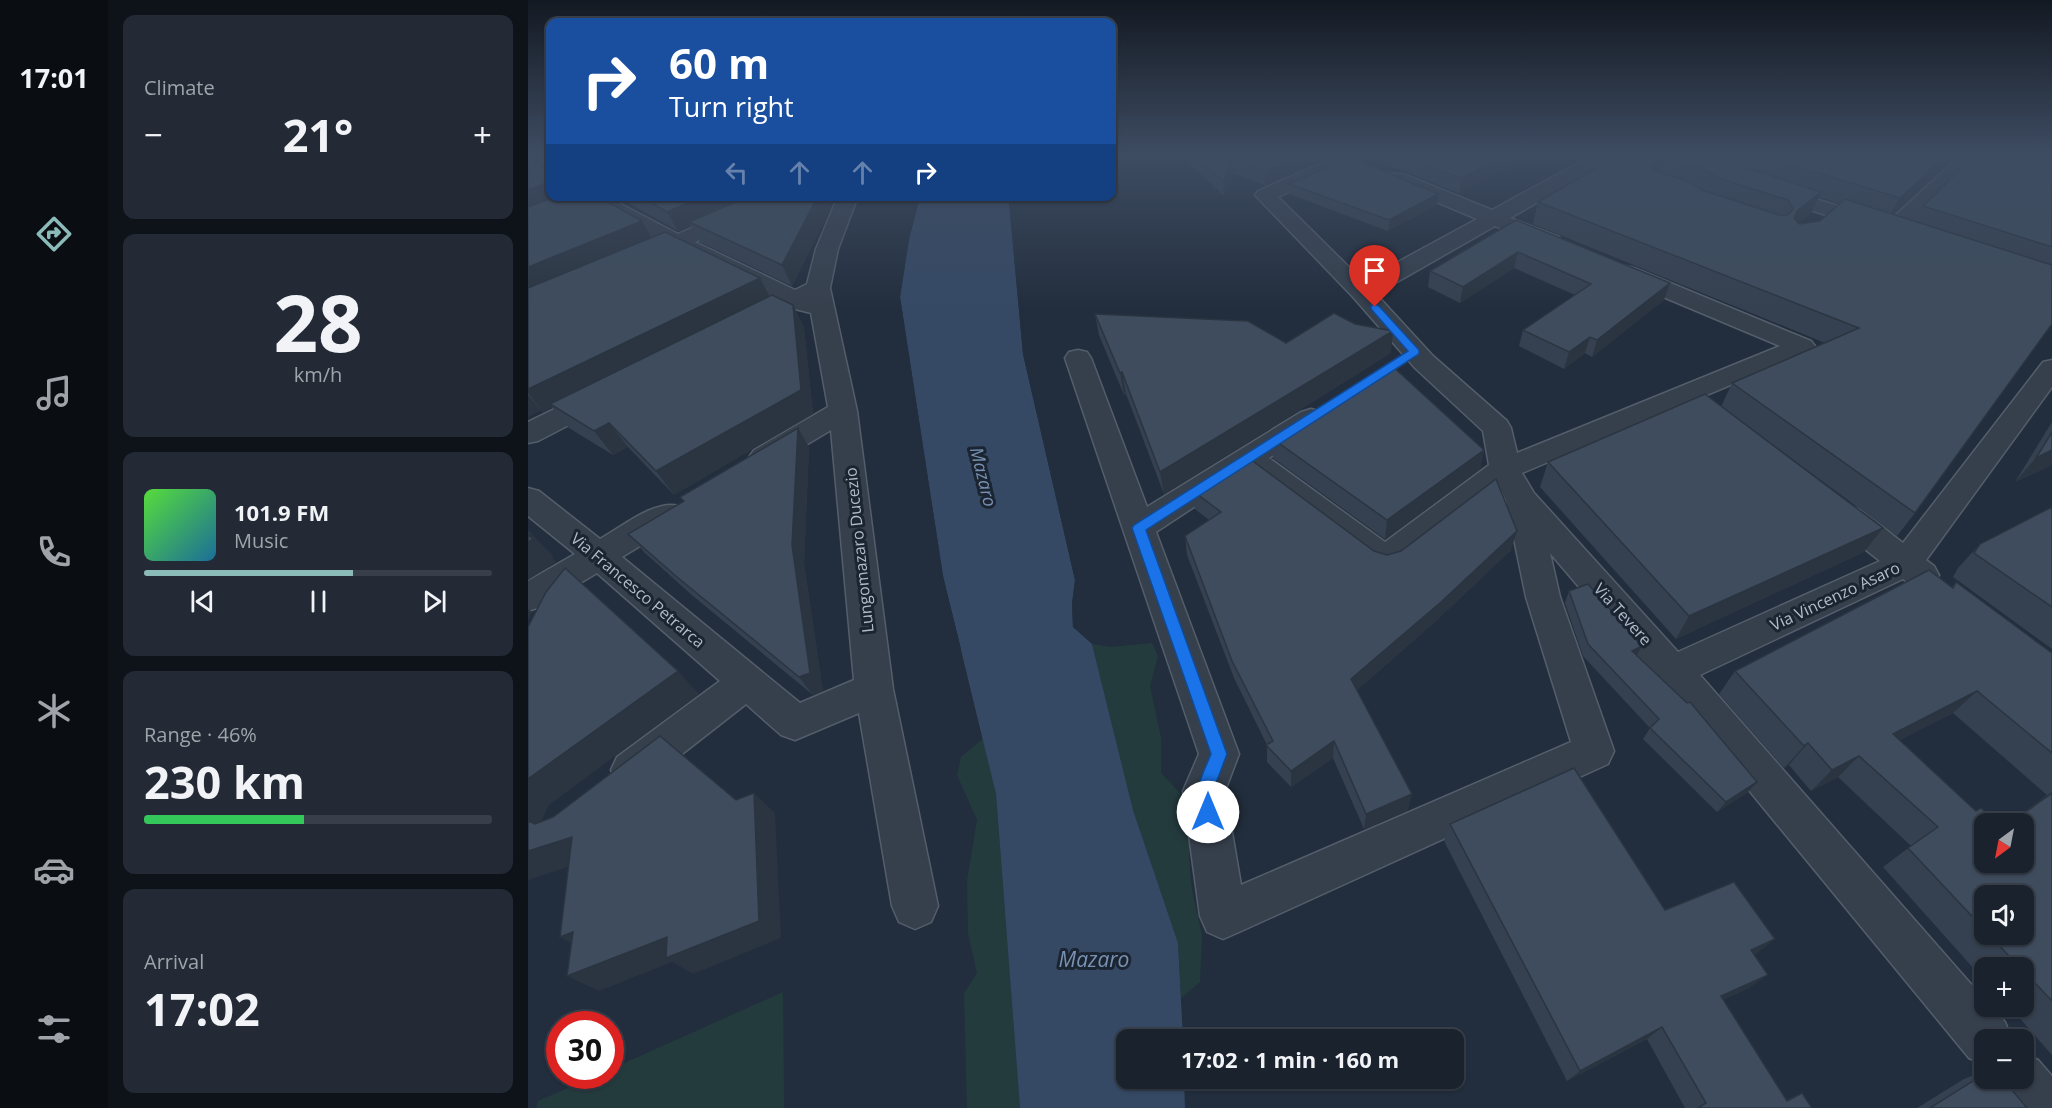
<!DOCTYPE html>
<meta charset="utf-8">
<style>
body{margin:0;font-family:"Open Sans",sans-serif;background:#232a36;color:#f1f3f6;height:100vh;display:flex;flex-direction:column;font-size:22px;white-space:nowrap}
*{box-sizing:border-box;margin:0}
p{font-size:20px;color:#9fa4aa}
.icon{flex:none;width:33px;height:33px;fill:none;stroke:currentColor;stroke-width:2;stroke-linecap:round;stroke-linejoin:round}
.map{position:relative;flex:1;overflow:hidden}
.side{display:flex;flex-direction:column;gap:15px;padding:15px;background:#0e1319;width:420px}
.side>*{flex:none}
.banner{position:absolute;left:18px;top:18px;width:570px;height:183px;border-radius:12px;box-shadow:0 2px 4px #0004,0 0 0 2px #383f4a;background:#1a4fa0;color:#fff;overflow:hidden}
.needle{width:39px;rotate:212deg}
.buttons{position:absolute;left:1446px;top:813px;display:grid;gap:12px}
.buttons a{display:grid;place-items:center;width:60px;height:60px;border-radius:12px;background:#1a222e;box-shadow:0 2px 4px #0004,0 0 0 2px #383f4a;font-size:30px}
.speed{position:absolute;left:18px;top:1011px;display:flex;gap:12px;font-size:30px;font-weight:700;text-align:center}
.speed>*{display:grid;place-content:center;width:78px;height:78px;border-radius:50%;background:#1a222e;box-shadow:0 2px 4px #0004,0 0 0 2px #383f4a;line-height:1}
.speed .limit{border:9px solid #d22;background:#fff;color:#111}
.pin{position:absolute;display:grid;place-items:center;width:51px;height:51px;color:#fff;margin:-62px -26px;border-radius:50% 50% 50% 0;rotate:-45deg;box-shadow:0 0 6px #0007}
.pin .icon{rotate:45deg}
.me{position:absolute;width:66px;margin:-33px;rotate:0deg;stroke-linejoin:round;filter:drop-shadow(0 0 4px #0008)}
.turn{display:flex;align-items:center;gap:21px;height:126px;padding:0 24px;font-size:27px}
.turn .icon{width:78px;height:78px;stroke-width:2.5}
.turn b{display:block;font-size:42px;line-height:51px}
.lanes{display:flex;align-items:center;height:57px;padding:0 24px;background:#0003;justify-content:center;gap:30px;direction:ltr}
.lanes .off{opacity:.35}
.big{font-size:45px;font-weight:700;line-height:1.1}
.side .card{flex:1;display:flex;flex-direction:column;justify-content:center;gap:9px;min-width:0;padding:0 21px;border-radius:12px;background:#232a36}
.side .dial{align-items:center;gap:0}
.dial b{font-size:78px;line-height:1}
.song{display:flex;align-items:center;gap:18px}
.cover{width:72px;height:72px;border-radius:9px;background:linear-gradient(135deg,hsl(110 70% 55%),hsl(200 70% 35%))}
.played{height:6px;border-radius:3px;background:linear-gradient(90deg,#8bbbb9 60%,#383f4a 60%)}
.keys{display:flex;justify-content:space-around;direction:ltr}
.heat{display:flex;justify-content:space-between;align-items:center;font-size:33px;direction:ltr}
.charge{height:9px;border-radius:4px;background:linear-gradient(90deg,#34c759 46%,#383f4a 0)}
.trip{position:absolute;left:588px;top:1029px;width:348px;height:60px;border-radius:12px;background:#1a222e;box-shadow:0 2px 4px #0004,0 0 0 2px #383f4a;font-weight:700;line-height:60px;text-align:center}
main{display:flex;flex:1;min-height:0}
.tab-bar{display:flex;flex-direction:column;width:108px;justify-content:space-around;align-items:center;background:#0a0e12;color:#9fa4aa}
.tab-bar .icon{width:42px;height:42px}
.tab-bar .on{color:#8bbbb9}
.tab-bar b{font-size:27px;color:#f1f3f6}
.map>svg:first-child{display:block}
.green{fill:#243b3e}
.water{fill:#354965}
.pier{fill:#222e3d}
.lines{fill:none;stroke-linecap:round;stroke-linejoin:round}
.street-casing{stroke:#545e6b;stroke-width:3}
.secondary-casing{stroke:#545e6b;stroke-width:3}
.street{fill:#36404d;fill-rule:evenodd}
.secondary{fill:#444f60;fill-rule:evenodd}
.wall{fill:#354150;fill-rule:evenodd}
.shaded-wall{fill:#2b3541}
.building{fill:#3e4c5d;stroke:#2b3541;stroke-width:1.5;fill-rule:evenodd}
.route{fill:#1a73e8;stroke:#114b97;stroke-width:1.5}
.labels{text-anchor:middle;stroke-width:6;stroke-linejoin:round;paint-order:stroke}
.street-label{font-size:16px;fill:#b2bbc9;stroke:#1b2532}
.water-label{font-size:18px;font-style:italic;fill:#7991b2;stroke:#1b2532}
.near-water-label{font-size:21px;font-style:italic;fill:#7991b2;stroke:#1b2532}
</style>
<main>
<nav class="tab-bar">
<b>17:01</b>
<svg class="icon on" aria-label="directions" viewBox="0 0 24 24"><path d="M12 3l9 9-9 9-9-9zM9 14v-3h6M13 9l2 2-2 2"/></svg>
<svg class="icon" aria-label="music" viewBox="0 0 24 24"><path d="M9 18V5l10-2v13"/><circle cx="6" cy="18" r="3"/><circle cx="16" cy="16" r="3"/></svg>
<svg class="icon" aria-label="phone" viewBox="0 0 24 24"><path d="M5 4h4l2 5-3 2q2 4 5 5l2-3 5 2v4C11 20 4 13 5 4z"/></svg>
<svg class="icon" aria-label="climate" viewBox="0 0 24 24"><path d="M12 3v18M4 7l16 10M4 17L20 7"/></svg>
<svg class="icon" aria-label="car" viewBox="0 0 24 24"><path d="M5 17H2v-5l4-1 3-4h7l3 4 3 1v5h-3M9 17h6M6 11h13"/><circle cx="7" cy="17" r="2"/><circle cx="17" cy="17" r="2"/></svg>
<svg class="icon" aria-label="filters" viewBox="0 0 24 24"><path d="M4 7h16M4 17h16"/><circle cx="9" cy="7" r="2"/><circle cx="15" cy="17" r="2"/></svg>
</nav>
<section class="side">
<div class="card"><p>Climate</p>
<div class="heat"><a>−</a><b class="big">21°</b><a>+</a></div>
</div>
<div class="card dial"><b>28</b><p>km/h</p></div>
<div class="card">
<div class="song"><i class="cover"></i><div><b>101.9 FM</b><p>Music</p></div></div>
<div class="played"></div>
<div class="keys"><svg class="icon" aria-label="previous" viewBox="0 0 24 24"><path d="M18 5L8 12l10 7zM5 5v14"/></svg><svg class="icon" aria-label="pause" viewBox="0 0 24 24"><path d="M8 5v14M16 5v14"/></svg><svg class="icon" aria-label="next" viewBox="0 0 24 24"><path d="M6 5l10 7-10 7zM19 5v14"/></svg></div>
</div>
<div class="card"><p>Range · 46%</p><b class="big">230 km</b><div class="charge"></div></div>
<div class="card"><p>Arrival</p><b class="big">17:02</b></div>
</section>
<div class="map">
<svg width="1524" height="1108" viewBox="0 0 1524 1108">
<rect width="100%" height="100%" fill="#222e3d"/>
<g class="green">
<path d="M624,643L630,656L622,686L633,738V773L652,793L664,821L661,858L664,890L674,935L672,982L653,998L650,943L605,810L564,644L583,647Z"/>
<path d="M455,739L468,794L492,1108H439L436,994L449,973L440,933L439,881L449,820L429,775L433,757Z"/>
<path d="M255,992L256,1108H8L10,1101L67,1076H82L83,1069Z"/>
</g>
<path class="water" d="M392,196L484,197L481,202L495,354L547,580L544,604L545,627L564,644L605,810L650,943L655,1039L598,1040V1078L656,1079L657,1108H492L468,794L415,576L372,297L381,239Z"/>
<g class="pier">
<path d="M389,196L392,197L381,239L372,297L415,576L433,649L430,650L412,576L369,297L378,238Z"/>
<path d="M487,196L484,202L498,354L550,579L547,604L548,626L567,645L545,627L544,604L547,580L495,354L481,202L484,197Z"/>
</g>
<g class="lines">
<g class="street-casing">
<g id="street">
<path d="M814,154H839L837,158L750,197L835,281L949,219L861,182L858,178L861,174H875L964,210L1067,154H1090L1088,158L982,218L1031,237L1034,242L1031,247L1023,249L1015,247L967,226L848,294L905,356L979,421L983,428L989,453L1252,346L1090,278L1086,273L1090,268L1098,266L1106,268L1283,341L1287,346L1283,351L994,473L1006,493L1150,652L1352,561L1300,520L1295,512L1300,504C1326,496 1354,528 1375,543L1515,362L1524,360V387L1398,560L1406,566L1411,575L1406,584C1393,588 1386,587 1375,579L1172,675L1456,999V1006H1463L1477,1022L1484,1040H1456V1064L1441,1058L1132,682L1022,553L1032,597L1086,751L1080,764L711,932L695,939L679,932L672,916L655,791L671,754L537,358L541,352L550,350L559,352L563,358L619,507L773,412L783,409L793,412L797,418L793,424L741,458L857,542L961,465L955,431L887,368L825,297L727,195L730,191ZM719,472L845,568L857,571L869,568L972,488L978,500L998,597L1043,742L713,885L697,791L711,754L628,532Z"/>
<path d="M1434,154H1454L1372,236L1364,238L1356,236L1353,231L1356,226Z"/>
<path d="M1244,185L1354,220L1357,225L1354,230L1346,231L1237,195L1234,191L1237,187Z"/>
<path d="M237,196H266L263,200L167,242L267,290L279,284L288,249L310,196H330L310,249L302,288L329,411L365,689L410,906L403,922L387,929L371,922L364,906L331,713L267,740L253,735L218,704L117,783L103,789L89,783L83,770L89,757L192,681L69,573L12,607L0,611V581L47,554L0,516V488L11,491L72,539C94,527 127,499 151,506L156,514L151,522L94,557L272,703L326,680L303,430L246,464L236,467L226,464L221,457L226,450L300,407L283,313L267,309C251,317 231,332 212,327L209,322L212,317L248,299L149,250C135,256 119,267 104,263L101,258L104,253L132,241L71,208L68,204L71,200L78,198L85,200L150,234Z"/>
<path d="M73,388L83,391L87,397L83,403L10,441L0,443V422L63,391Z"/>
<path d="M1496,1054L1510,1060L1524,1076V1108H1483L1474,1096L1467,1078H1496Z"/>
</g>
</g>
<g class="secondary-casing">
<path id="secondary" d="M53,196H83L80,200L0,230V217Z"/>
</g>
<use href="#street" class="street"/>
<use href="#secondary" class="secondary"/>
</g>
<g class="wall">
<path d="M0,154H22V196L124,238L241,296L265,305L276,328L285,414L146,495L100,447L85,455L41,428L24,407L15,412L13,410L0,417ZM11,157V163L1,160Z"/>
<path d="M651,154H809L737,185L705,174L696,196Z"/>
<path d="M839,154H1004L931,193L840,157Z"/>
<path d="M1092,154H1431L1366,215L1387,221L1395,206L1524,154V324L1387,513L1369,536L1193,407L1336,552L1148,639L1012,487L1020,462L1193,407L1204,383L1297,343L1005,224L1010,202ZM1291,197L1312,204L1292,221L1271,224H1270L1283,213Z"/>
<path d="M761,184L910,194L909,205L860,231L761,194Z"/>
<path d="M88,196H298L303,207L264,286L172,242L163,226L150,231Z"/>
<path d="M988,220L1136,300L1064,357L1057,353L1036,369L991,346L995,330L1047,295L986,268L932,303L900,287L902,271Z"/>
<path d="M567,314L758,343L863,353L636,494L598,394L596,395L571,335Z"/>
<path d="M1524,422V465L1487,482Z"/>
<path d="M745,439L956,450L952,469L857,539L745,458Z"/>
<path d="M281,447L276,564L295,691L285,695L165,596L117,553L100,534L156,501L152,497Z"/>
<path d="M665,491L846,551L859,555L983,550L909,620L829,690L880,810L836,829L805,758L763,787L739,762V745L706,678L659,555L657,536L681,520L667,509Z"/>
<path d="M1524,507V649L1425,577L1430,568L1452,544Z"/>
<path d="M1428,582L1524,653V1055L1481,1006H1496V968H1456V980L1355,867L1383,846L1310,777L1283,791L1261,765L1256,768L1191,694L1207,671L1424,587ZM1425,713L1519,795L1480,824H1496L1456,862L1448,811L1372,740ZM1456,896L1496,934H1456Z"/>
<path d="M1041,591L1114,646L1109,656L1229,782L1220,792L1189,812L1115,739L1122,728L1055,656L1037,603Z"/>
<path d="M922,824L1137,910L1247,939L1226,955L1221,988L1195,1000L1258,1100L1274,1093L1284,1108H1157L1119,1039L1039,1081L916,841Z"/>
<path d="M1456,1071V1078L1499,1108H1389L1436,1079Z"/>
</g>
<g class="shaded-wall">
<path d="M0,154H21L0,160Z"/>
<path d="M776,154H809L737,185V171Z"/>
<path d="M979,154H1004L931,193L933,178Z"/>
<path d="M1420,154H1431L1360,219L1372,198Z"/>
<path d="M1136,158L1130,179L1124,165L1128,160Z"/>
<path d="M705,159V174L696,196L695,181Z"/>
<path d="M22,181V196H46L0,215V190Z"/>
<path d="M1293,192L1283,213L1259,233L1269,211Z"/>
<path d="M910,194L909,205L860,231L861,220Z"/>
<path d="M175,196H230L161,222L163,226L150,231L139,212Z"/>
<path d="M290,196H298L303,207L264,286L254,265Z"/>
<path d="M114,221L126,241L0,295V267Z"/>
<path d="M990,252L986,268L932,303L935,287Z"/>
<path d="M232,278L243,299L22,404L24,407L15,412L0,393V389Z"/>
<path d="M1142,283L1136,300L1064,357L1069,340Z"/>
<path d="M265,305L276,328L285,414L146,495L128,471Z"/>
<path d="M865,331L863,353L636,494L632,472Z"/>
<path d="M1062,337L1057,353L1036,369L1041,352Z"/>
<path d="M594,372L598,394L596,395L592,373Z"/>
<path d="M0,395L13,410L0,417Z"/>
<path d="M81,423L100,447L85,455L66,431Z"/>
<path d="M270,428L281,447L276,564L295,691L285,695L271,677L264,545Z"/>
<path d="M956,450L952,469L857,539L859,520Z"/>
<path d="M1524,450V465L1487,482L1508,458Z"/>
<path d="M1355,528L1336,552L1148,639L1161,616Z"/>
<path d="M989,531L983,550L909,620L822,696L823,679Z"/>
<path d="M3,533L26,557L24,558L28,562L0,580V535Z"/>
<path d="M0,609L4,612L0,620Z"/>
<path d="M1114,646L1108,657L1104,651Z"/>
<path d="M150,671L171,694L21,805L14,820L20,836L0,823V779Z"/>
<path d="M1449,691L1425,713L1343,755L1365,734Z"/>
<path d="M806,741L805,758L763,787V771Z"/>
<path d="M1280,743L1261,765L1256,768L1276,746Z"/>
<path d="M1331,756L1310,777L1283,791L1304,770Z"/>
<path d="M1229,782L1220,792L1189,812L1198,802Z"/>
<path d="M226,793L247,813L253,938L165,974L144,962L71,991L39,976Z"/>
<path d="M884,794L880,810L836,829L838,814Z"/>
<path d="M44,837L72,856L0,880V851Z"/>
<path d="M45,932L63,954L32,937Z"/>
<path d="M1247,939L1228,954L1205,964L1223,950Z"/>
<path d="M1240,975L1221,988L1175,1009L1193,996Z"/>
<path d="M1134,1027L1119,1039L1039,1081L1052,1071Z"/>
</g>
<g class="building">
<path d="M11,154H22V181L0,190V159L11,163Z"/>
<path d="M665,154H776L737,171L705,159L695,181Z"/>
<path d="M871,154H979L933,178Z"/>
<path d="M1092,154H1174L1293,192L1269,211L1266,218L1271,224L1292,221L1317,199L1524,265V324L1387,513L1204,383L1331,328L1010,202ZM1136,158L1173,168L1190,178L1260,200L1265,209L1260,215H1251L1174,190L1157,180L1128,172L1124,165L1128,160Z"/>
<path d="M1229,154H1420L1372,198Z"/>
<path d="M1448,154H1524V247L1395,206Z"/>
<path d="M822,157L910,194L861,220L761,184Z"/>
<path d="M30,196H69L114,221L0,267V207Z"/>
<path d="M112,196H175L139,212Z"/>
<path d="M222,196H290L254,265L161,222Z"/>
<path d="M988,220L1142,283L1069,340L1062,337L1041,352L995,330L1063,284L990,252L935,287L902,271Z"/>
<path d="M137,232L232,278L0,389V288Z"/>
<path d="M244,295L265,305L273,390L128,471L81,423L66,431L22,404Z"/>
<path d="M806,313L827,324L865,331L632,472L594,372L592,373L567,314L720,321L758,343Z"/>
<path d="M862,364L956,450L859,520L745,439Z"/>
<path d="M1177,394L1355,528L1161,616L1020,462Z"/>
<path d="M270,428L264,545L282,673L271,677L149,577L100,534L156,501L152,497Z"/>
<path d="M1524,432V450L1508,458Z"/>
<path d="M718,456L846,551L859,555L873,551L968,479L989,531L913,602L823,679L884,794L838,814L806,741L763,771L738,745L745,741L704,661L657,536L693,512L665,491Z"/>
<path d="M1524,507V607L1446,553L1452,544Z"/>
<path d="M0,531L3,533L0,535L5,539L0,542Z"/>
<path d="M37,568L150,671L0,779V627L18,592Z"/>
<path d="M1401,570L1425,588L1428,582L1524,653V753L1449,691L1365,734L1448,811L1453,808L1470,824H1456V862H1496V824H1481L1524,793V1001L1496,971V968H1492L1461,934H1496V896H1456V929L1380,848L1410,827L1331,756L1304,770L1280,743L1276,746L1207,671Z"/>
<path d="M1060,584L1114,646L1104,651L1159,703L1162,702L1229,782L1198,802L1122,728L1131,719L1060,644L1041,591Z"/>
<path d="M132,736L208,800L226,793L231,921L138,958L139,937L39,976L45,932L32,937L44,837L0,851V821L7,824L25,817Z"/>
<path d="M1046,768L1137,910L1206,882L1247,939L1223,950L1240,975L1193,996L1259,1101L1274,1093L1284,1108H1170L1178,1103L1134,1027L1052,1071L922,824Z"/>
<path d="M1456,1074V1078H1474L1499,1108H1402Z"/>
</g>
<linearGradient id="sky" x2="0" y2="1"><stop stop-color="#131922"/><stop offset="0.5" stop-color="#3e4c62"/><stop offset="1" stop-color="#3e4c62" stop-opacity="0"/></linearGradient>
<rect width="1524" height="309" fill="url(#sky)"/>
<path class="route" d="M843,305H850L891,350V354L618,530L699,754L685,791L688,812L686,818L680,820L673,818C663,794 674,776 683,754L604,528L606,525L880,351L843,309Z"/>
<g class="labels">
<g class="street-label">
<text transform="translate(331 550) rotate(-96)" y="6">Lungomazaro Ducezio</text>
<text transform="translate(110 590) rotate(40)" y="6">Via Francesco Petrarca</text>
<text transform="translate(1307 596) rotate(-25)" y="6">Via Vincenzo Asaro</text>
<text transform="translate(1095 614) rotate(48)" y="6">Via Tevere</text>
</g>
<g class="water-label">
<text transform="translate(455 477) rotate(76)" y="6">Mazaro</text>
</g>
<g class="near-water-label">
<text x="566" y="967">Mazaro</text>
</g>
</g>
</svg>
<div class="buttons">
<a><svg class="needle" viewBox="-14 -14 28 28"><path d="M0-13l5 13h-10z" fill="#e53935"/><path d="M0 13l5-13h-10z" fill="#9fa4aa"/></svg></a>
<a><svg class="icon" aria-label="sound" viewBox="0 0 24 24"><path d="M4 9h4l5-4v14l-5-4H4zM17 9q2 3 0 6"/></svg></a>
<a>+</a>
<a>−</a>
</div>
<div class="speed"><div class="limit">30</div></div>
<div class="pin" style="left:847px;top:307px;background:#d93025"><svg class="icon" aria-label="arrive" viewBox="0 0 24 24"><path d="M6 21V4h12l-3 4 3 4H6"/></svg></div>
<svg class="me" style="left:680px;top:812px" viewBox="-20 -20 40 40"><circle r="19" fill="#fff"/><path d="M0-13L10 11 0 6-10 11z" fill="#1a73e8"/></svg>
<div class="trip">17:02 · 1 min · 160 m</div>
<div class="banner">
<div class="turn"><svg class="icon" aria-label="right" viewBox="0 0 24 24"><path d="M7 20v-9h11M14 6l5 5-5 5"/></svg><div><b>60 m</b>Turn right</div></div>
<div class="lanes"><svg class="icon off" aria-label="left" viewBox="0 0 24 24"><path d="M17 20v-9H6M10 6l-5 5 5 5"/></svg><svg class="icon off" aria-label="ahead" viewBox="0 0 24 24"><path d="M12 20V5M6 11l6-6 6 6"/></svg><svg class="icon off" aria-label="ahead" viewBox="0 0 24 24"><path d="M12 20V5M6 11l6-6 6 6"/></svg><svg class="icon" aria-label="right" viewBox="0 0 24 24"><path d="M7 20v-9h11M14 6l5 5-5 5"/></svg></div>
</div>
</div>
</main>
